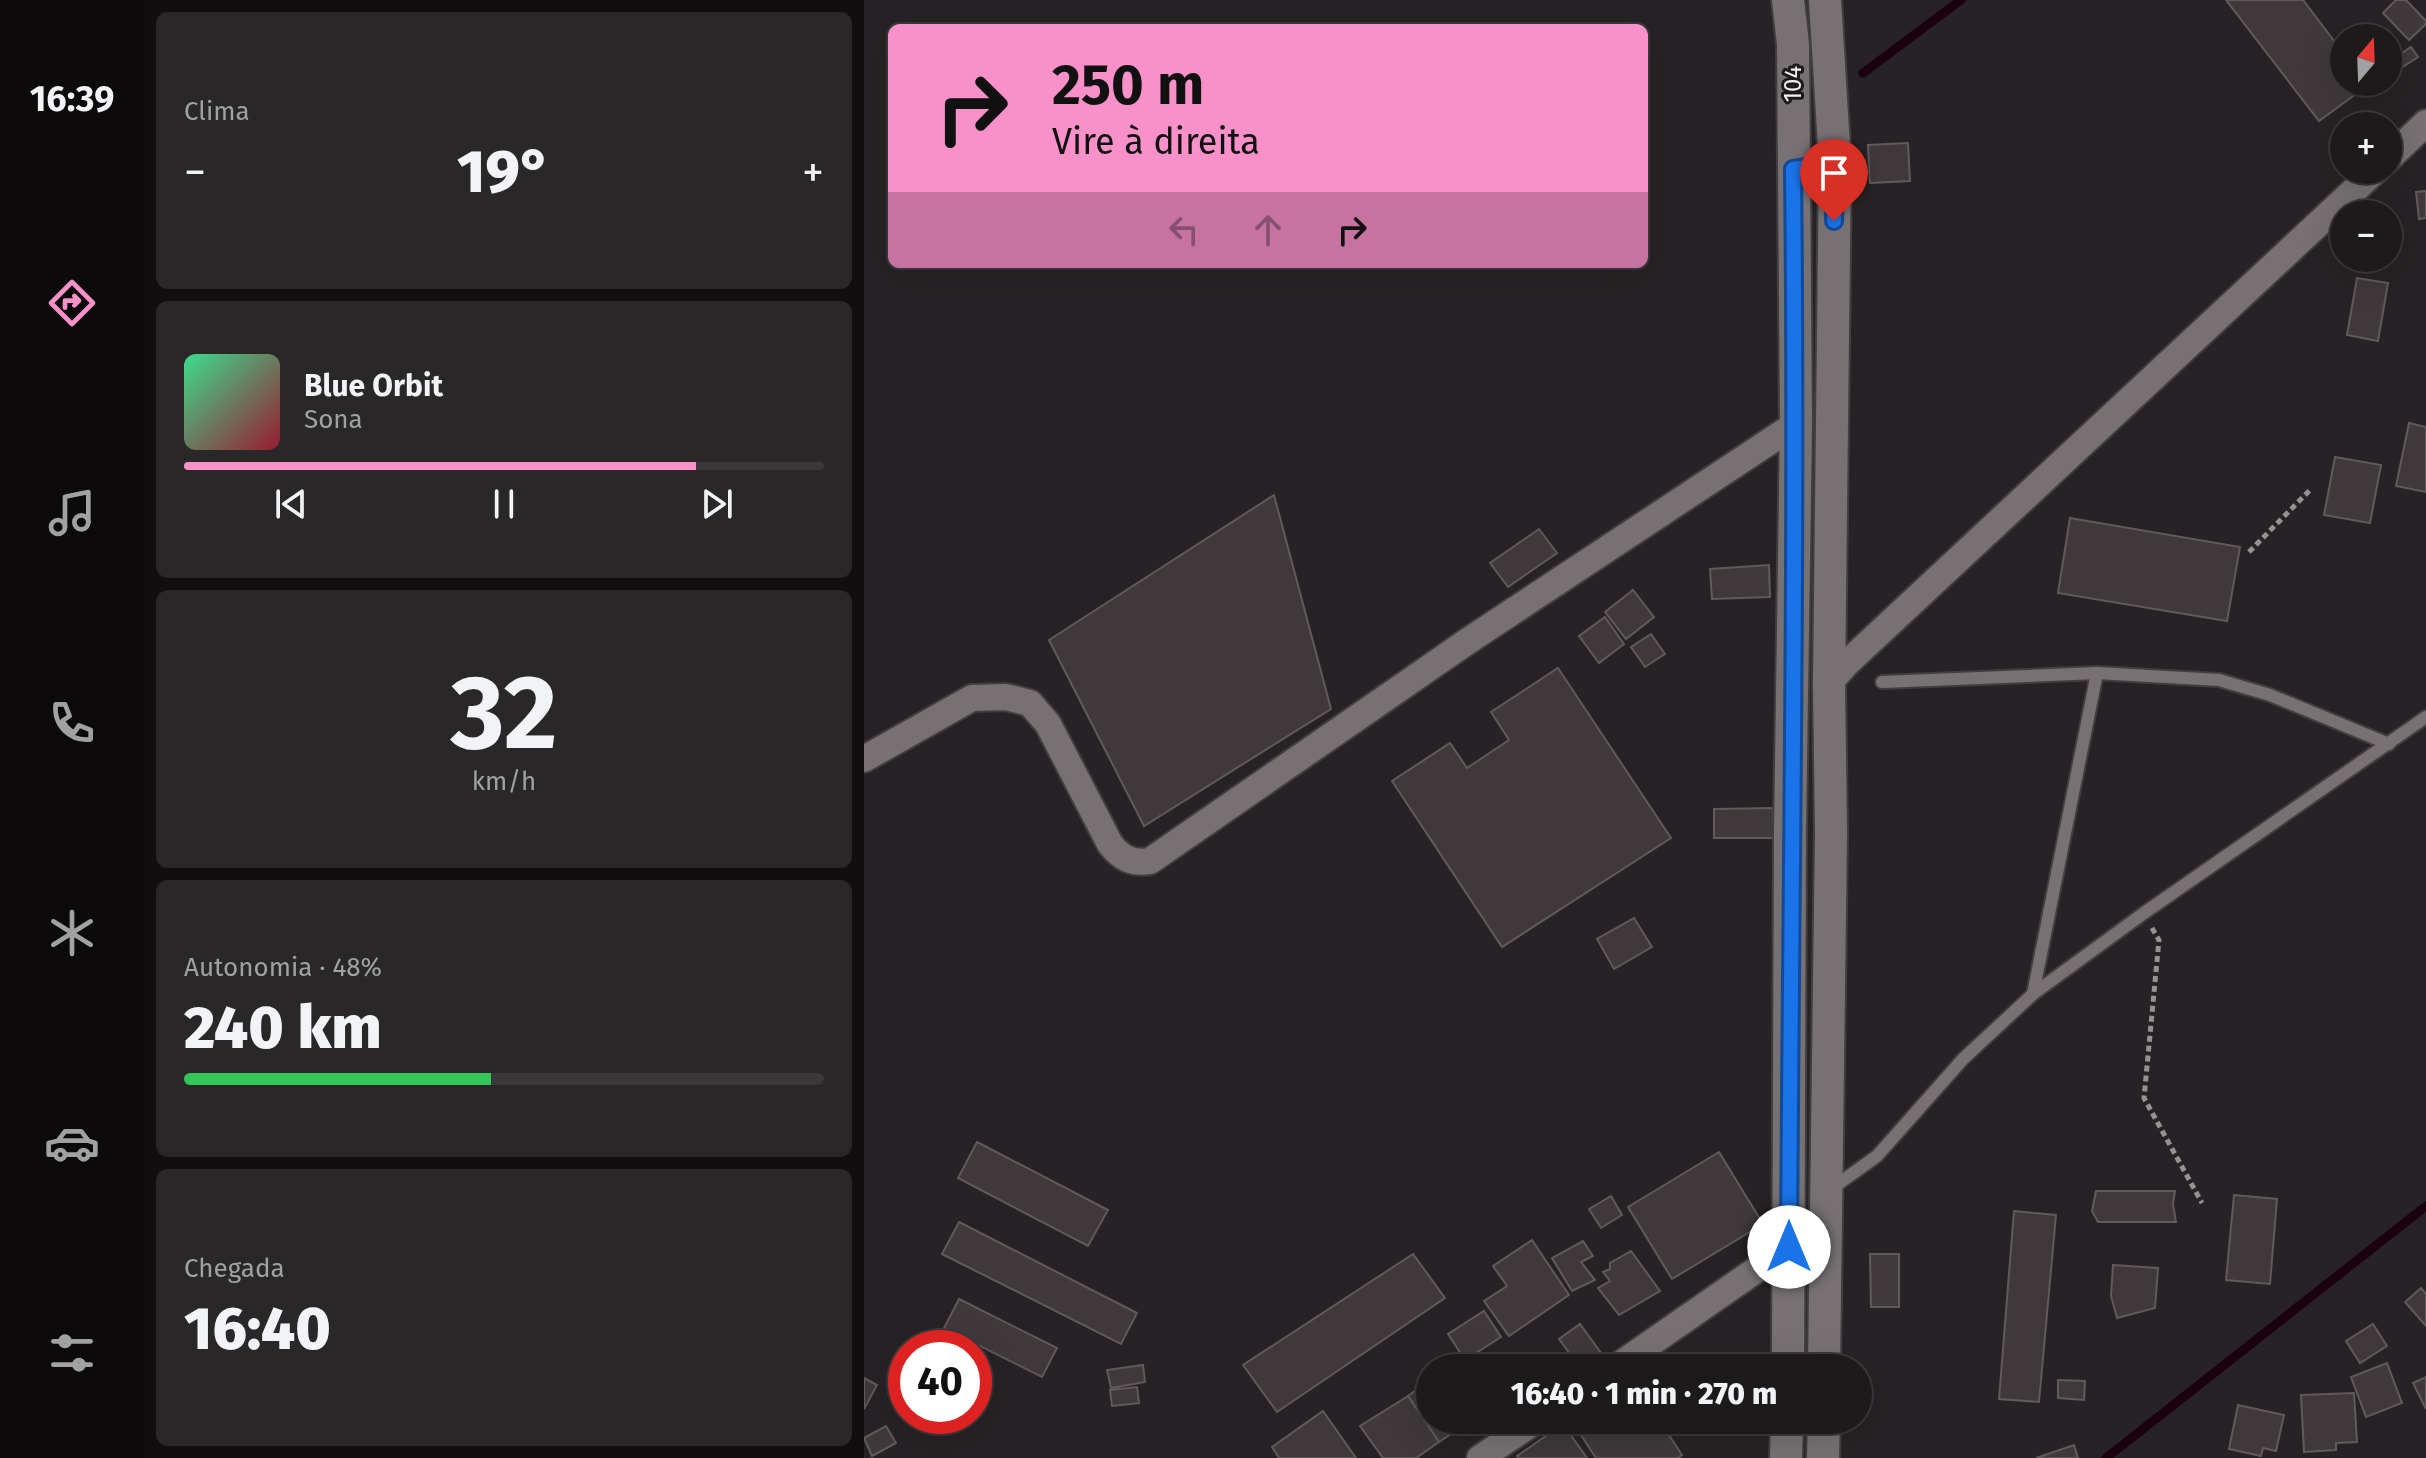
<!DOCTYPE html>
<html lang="pt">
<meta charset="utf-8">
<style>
body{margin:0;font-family:"Fira Sans",sans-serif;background:#2a2729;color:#f1f3f6;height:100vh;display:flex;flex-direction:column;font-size:30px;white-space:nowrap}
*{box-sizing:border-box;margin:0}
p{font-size:26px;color:#a0a1a3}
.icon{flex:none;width:44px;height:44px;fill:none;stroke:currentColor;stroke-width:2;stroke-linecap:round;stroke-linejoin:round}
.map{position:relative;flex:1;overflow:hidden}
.drawer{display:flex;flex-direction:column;gap:12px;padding:12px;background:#100e0f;width:720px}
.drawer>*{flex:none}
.banner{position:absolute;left:24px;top:24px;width:760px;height:244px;border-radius:12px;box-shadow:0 8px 32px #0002,0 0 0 2px #3b383b;background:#f890ca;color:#111;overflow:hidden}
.needle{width:52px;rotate:19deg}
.buttons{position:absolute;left:1466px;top:24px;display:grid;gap:16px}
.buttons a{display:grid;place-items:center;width:72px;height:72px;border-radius:50%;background:#1d1a1c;box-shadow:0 8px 32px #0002,0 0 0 2px #3b383b;font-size:40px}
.speed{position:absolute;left:24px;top:1330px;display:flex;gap:16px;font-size:40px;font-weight:700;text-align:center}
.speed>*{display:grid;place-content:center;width:104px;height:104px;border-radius:50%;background:#1d1a1c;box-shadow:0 8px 32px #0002,0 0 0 2px #3b383b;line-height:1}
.speed .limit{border:12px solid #d22;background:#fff;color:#111}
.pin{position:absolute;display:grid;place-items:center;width:68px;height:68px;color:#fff;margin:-82px -34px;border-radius:50% 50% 50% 0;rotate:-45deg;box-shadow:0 0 8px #0007}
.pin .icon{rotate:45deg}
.me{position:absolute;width:88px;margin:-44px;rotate:0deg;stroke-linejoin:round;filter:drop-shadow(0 0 6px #0008)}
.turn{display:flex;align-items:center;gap:28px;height:168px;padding:0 32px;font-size:36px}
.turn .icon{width:104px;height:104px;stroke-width:2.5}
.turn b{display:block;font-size:56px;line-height:68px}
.lanes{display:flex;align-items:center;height:76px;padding:0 32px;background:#0003;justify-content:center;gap:40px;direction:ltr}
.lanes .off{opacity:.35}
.big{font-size:60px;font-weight:800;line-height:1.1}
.drawer .card{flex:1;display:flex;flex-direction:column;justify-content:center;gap:12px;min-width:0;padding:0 28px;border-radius:12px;background:#2a2729}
.drawer .dial{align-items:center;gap:0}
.dial b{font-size:104px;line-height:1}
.song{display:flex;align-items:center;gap:24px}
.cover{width:96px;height:96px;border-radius:12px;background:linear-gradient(135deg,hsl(150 70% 55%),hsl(350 70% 35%))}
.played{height:8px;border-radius:4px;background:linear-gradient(90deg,#f890ca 80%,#3b383b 80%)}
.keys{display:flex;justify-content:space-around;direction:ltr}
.heat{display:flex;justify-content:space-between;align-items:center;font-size:44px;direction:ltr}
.charge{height:12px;border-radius:6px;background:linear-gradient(90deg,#34c759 48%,#3b383b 0)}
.trip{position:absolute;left:552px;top:1354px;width:456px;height:80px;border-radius:40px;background:#1d1a1c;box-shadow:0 8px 32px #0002,0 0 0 2px #3b383b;font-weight:800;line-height:80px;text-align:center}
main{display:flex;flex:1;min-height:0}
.tabs{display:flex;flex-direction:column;width:144px;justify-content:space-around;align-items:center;background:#0c0a0b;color:#a0a1a3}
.tabs .icon{width:56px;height:56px}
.tabs .on{color:#f890ca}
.tabs b{font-size:36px;color:#f1f3f6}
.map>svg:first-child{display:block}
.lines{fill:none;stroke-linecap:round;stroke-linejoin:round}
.stream{stroke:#1b000f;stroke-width:9}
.building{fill:#3f393c;stroke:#605a5d;stroke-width:2}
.service-casing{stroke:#423d40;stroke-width:16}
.minor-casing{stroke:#423d40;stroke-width:30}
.tertiary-casing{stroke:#423d40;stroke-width:36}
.path{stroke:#969294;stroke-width:5;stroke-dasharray:6 4;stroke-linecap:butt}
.service{stroke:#777174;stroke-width:12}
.minor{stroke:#777174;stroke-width:26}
.tertiary{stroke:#777174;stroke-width:32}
.route-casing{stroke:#114b97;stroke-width:20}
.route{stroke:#1a73e8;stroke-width:14}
.labels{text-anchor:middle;stroke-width:6;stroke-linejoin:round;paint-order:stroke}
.street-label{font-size:24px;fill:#f2eff0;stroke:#1e191b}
</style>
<main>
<nav class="tabs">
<b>16:39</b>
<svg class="icon on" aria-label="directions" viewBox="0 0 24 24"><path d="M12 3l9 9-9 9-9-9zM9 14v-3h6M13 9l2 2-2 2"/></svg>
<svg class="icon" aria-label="music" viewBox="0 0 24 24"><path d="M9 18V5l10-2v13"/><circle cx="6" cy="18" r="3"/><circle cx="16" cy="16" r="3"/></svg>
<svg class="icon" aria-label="phone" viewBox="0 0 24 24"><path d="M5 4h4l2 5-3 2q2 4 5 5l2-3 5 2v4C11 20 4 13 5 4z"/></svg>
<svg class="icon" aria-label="climate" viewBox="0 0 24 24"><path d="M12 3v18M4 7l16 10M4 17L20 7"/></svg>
<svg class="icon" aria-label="car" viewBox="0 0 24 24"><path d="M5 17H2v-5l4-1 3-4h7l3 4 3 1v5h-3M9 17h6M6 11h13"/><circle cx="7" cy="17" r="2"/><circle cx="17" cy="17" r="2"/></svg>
<svg class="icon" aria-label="filters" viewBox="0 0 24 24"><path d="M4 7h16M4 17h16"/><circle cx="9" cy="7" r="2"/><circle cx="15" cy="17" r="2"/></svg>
</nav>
<section class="drawer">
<div class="card"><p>Clima</p>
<div class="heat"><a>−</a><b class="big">19°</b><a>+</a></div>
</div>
<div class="card">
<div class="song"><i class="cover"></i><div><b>Blue Orbit</b><p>Sona</p></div></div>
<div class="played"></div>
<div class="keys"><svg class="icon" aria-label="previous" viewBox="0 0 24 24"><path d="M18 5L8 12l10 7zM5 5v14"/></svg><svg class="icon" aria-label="pause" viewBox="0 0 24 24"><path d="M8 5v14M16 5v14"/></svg><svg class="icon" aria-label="next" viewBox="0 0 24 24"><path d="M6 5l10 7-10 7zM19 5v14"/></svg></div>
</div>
<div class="card dial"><b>32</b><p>km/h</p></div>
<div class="card"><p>Autonomia · 48%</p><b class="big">240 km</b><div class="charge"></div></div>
<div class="card"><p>Chegada</p><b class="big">16:40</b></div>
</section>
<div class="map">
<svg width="1562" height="1458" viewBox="0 0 1562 1458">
<rect width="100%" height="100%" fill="#272225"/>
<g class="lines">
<g class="stream">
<path d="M999,73L1097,0"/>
<path d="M1242,1458L1562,1206"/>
</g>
</g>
<g class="building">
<path d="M1362,0H1439L1480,54V82H1502L1504,85L1455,121Z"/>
<path d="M1532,0H1542L1562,21V24L1545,40L1519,13Z"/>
<path d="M1547,47L1554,57L1531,72L1524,63Z"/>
<path d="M1044,143L1046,181L1006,183L1004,145Z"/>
<path d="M1562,191V218L1555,219L1552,192Z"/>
<path d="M1493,278L1524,283L1514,341L1483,335Z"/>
<path d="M1545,423L1562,427V492L1532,486Z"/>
<path d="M1471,457L1517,465L1506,523L1460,515Z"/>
<path d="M410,495L467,709L280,826L185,640Z"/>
<path d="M1206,518L1376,547L1363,621L1194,593Z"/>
<path d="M675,529L693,553L644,587L626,563Z"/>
<path d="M905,565L906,597L848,599L846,569Z"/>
<path d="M769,590L790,617L762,639L741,612Z"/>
<path d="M741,617L760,644L735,663L715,636Z"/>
<path d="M787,634L801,654L781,667L767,647Z"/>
<path d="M694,668L807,838L638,947L528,781L586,743L603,768L645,740L627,712Z"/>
<path d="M909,808L910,838H850V809Z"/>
<path d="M770,918L788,947L750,969L733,939Z"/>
<path d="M113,1142L244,1210L224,1246L94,1178Z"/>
<path d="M855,1152L899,1224L808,1279L764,1207Z"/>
<path d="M1232,1191H1311L1309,1204L1312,1222H1234L1228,1211Z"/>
<path d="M1370,1195L1413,1199L1406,1284L1362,1280Z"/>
<path d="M747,1196L758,1215L737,1228L725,1209Z"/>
<path d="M1150,1211L1192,1215L1175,1402L1135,1399Z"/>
<path d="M95,1222L273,1313L257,1344L78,1254Z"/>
<path d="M668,1240L705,1295L645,1336L620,1301L643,1286L629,1266Z"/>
<path d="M719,1241L729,1256L717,1262L731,1280L708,1291L688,1258Z"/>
<path d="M767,1251L796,1291L755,1315L734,1288L746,1281L739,1272L746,1269V1263Z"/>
<path d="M549,1254L581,1298L413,1412L379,1365Z"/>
<path d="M1006,1254H1035V1307H1007Z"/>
<path d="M1249,1265L1294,1268L1291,1308L1253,1318L1247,1296Z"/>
<path d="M1557,1288L1562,1294V1326L1541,1302Z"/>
<path d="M95,1299L193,1348L178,1377L80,1328Z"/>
<path d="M620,1311L637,1337L601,1360L584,1334Z"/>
<path d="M716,1324L740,1357L725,1368H716L695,1339Z"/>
<path d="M1509,1324L1523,1346L1496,1363L1482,1341Z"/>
<path d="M1523,1363L1538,1403L1502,1417L1487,1377Z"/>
<path d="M279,1365L281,1382L247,1388L243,1370Z"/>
<path d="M1562,1377V1409L1549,1383Z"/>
<path d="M0,1378L13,1385L0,1409Z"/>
<path d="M566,1380V1420H607L575,1442L544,1396Z"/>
<path d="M1194,1380L1221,1381L1220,1400L1194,1398Z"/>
<path d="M273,1387L275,1403L248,1406L246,1390Z"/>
<path d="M1490,1393L1493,1442L1472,1443V1450L1440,1452L1437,1395Z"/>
<path d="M544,1396L575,1442L552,1458H519L496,1426Z"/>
<path d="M1374,1405L1420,1415L1412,1451L1399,1448L1397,1456L1365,1449Z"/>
<path d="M459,1411L492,1458H415L408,1447Z"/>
<path d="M707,1420H795L818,1455L814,1458H732Z"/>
<path d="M699,1424L723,1458H654L653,1456Z"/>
<path d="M22,1426L32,1443L8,1456L0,1438Z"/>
<path d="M1210,1445L1214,1458H1172Z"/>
</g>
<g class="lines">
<g class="service-casing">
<g id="service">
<path d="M1018,682L1233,673L1355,680L1406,695L1525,744"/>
<path d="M1169,994L1233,673"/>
<path d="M967,1189L1013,1156L1099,1059L1169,994L1280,913L1562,717"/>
</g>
</g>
<g class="minor-casing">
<g id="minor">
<path d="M1524,159L1562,123"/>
<path d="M965,683L982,664L1512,170"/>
<path d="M0,759L108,698L142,697L166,703L184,724L246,844C257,858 268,864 286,861L604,641L932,424"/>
<path d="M751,1368L925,1247"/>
<path d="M616,1458L673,1420"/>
</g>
</g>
<g class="tertiary-casing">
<g id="tertiary">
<path d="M924,0L929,44L932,424L926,833L924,1368"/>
<path d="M960,1368L967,833L965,683L971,163L961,0"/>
<path d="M922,1458L923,1420"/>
<path d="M959,1458L960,1420"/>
</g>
</g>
<g class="path">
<path d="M1385,552L1447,489"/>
<path d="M1288,928L1295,940L1280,1098L1338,1203"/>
</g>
<use href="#service" class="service"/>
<use href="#minor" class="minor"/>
<use href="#tertiary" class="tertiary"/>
</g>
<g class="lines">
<g class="route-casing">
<path id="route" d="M925,1247C927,887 933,528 929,169L971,163L970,221"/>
</g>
<use href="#route" class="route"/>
</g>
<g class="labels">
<g class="street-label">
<text transform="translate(929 84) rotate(-90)" y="8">104</text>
</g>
</g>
</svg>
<div class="buttons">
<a><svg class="needle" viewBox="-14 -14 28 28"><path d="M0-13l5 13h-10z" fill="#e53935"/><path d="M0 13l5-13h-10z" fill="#a0a1a3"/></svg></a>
<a>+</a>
<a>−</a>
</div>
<div class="speed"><div class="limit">40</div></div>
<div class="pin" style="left:970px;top:221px;background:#d93025"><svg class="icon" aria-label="arrive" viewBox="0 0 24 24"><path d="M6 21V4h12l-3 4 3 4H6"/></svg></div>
<svg class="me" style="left:925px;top:1247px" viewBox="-20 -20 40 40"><circle r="19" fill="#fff"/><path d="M0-13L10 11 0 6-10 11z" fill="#1a73e8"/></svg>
<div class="trip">16:40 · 1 min · 270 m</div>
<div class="banner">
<div class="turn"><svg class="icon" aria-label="right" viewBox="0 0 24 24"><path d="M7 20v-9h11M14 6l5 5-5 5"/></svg><div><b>250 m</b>Vire à direita</div></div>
<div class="lanes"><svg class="icon off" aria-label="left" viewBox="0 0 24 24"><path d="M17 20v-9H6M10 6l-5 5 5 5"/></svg><svg class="icon off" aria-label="ahead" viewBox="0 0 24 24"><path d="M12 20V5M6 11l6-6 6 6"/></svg><svg class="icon" aria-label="right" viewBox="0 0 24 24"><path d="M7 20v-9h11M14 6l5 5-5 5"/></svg></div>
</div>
</div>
</main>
